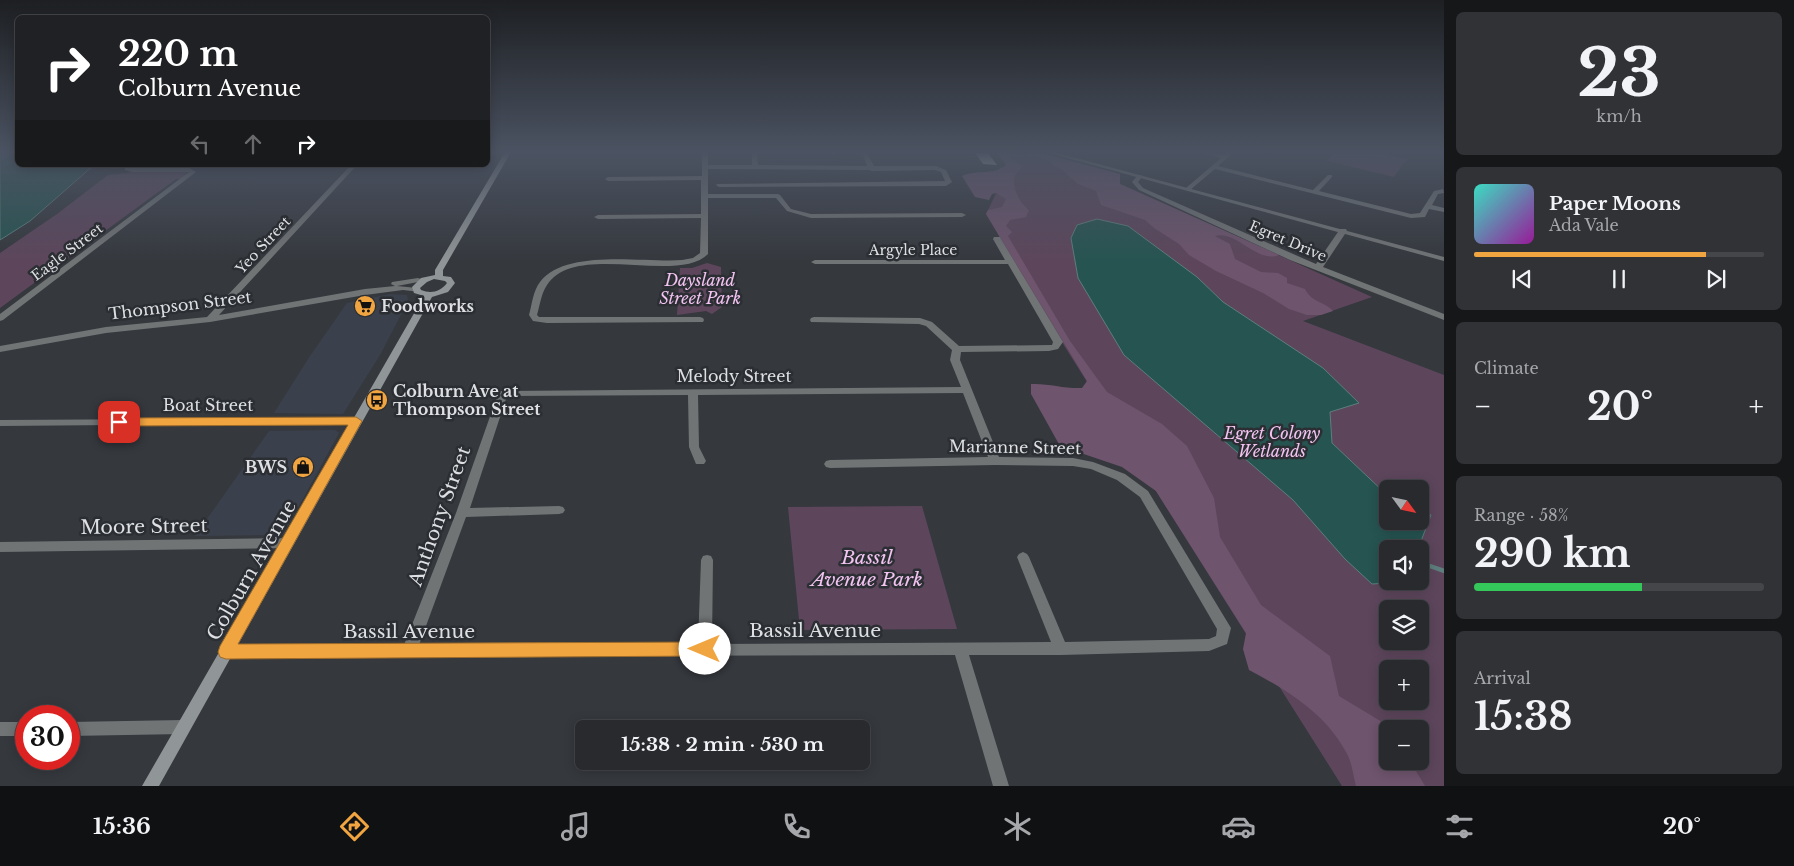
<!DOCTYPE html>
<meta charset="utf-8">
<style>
body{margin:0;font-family:"Libre Baskerville",serif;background:#303236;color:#f1f3f6;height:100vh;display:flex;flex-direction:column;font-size:19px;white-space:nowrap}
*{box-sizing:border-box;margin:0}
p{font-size:16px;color:#a5a7aa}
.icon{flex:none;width:28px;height:28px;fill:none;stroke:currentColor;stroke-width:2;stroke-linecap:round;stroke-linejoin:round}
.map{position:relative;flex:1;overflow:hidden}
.side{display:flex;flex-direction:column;gap:12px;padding:12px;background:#161719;width:350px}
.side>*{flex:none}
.guide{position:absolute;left:15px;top:15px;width:475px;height:152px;border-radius:8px;box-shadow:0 2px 12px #0003,0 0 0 1px #44464a;background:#202124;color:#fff;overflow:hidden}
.needle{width:32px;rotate:123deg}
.tools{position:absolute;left:1379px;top:480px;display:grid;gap:10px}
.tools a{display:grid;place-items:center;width:50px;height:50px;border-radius:8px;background:#282a2e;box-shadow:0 2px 12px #0003,0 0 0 1px #44464a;font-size:25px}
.speed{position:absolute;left:15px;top:705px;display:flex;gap:10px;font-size:25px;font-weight:700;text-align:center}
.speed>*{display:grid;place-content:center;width:65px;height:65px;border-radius:50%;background:#282a2e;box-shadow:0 2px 12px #0003,0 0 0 1px #44464a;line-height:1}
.speed .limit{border:8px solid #d22;background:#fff;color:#111}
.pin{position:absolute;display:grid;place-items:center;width:42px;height:42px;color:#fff;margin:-21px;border-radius:10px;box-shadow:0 2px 8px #0006}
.me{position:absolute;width:55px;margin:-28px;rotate:270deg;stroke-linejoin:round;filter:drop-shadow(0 0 4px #0008)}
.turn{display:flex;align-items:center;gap:18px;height:105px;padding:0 20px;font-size:22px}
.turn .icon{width:65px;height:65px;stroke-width:2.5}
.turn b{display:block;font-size:35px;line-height:42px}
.lanes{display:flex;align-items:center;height:48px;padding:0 20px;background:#0003;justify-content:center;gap:25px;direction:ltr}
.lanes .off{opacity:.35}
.big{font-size:38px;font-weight:700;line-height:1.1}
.side .card{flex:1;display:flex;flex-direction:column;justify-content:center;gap:8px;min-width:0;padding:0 18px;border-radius:8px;background:#303236}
.side .dial{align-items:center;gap:0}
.dial b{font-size:65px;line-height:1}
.song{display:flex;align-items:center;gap:15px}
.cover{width:60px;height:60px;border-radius:8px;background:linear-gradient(135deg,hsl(170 70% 55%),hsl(300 70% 35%))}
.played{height:5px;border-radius:2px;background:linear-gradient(90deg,#f1a540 80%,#44464a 80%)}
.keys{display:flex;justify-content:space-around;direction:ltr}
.heat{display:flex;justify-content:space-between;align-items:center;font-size:28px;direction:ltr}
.charge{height:8px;border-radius:4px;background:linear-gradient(90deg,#34c759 58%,#44464a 0)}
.trip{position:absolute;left:575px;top:720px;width:295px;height:50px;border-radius:8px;background:#282a2e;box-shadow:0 2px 12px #0003,0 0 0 1px #44464a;font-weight:700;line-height:50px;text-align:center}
.dock{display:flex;height:80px;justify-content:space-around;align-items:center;background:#101112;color:#a5a7aa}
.dock .icon{width:35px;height:35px}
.dock .on{color:#f1a540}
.dock b{font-size:22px;color:#f1f3f6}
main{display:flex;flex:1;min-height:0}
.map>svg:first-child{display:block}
.built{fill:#3b414c}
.green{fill:#5d465c;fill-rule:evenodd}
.forest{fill:#6e546d}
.water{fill:#265451;stroke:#5d7e7c}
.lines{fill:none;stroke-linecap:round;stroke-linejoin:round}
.stream-far1{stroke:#5d7e7c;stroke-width:4}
.stream{stroke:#5d7e7c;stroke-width:4.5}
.building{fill:#bebdc4}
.minor{fill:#717475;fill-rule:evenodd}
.tertiary{fill:#717475;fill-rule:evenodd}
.secondary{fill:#909597;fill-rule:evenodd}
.route{fill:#f1a540;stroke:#9d6b2a}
.labels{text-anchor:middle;stroke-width:5;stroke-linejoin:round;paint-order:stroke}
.far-street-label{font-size:14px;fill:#dddfe2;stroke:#2b2e33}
.park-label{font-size:16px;font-style:italic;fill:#f3c3f1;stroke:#2b2e33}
.street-label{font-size:16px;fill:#dddfe2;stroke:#2b2e33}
.poi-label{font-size:16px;font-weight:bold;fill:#dddfe2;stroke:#2b2e33;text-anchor:start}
.near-street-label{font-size:19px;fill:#dddfe2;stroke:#2b2e33}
.near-park-label{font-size:19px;font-style:italic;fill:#f3c3f1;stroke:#2b2e33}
</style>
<main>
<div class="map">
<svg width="1444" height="786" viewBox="0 0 1444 786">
<rect width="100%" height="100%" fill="#35383d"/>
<g class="built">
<path d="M390,294L407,295L408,301L380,355L343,414L274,413L310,356L347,303Z"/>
<path d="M335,430L339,433L283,535L195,536L269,431Z"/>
</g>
<g class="green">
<path d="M997,152L1041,153L1120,174V184L1372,297L1303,321L1444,375V786H1342L1065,347L986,214L1008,169ZM1388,489H1420V521H1388ZM1388,549H1420V581H1388ZM1388,609H1420V641H1388ZM1388,669H1420V701H1388ZM1388,729H1420V761H1388Z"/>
<path d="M1335,152H1372L1408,159L1403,164L1394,177L1327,161Z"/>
<path d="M134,172H187L181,179H176L0,308V253L57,214L108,175Z"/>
<path d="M707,263L721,267L722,307L712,314L706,311L677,315L680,268H692Z"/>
<path d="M922,506L957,629L800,630L788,507Z"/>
</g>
<g class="forest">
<path d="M997,152H1007L1011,158L1022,166C1020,172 1015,173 1014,179C1013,191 1021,204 1029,210L1026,217L1010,220L1006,226L1012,232L1008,236L1070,341L1107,392L1162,424L1187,446L1214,498L1220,537L1261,605L1330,656L1339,696L1387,725L1389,729H1388V761H1410L1425,786H1356C1353,775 1352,762 1346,752C1325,713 1287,690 1249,670L1243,649L1246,633L1156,491L1122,467L1060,446L1031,394V384C1048,383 1065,389 1082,388L1087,381L986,214L988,210L1002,207L1006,199L996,193L992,194L989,200L975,197L962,176C977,169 992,176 1006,165Z"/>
<path d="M1028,152L1041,153L1120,174V184L1279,255C1257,264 1237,230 1215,236L1230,244L1235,259L1261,272L1278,273L1287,278V283L1305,289C1312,303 1324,301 1333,311L1321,315H1307L1289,309L1263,293L1216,271L1189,255L1179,244L1154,228L1145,220L1101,205L1096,191L1078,184L1062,170L1035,153Z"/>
</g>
<g class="water">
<path d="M0,152H17L18,165H94L30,221L0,240Z"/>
<path d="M1097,219L1128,226L1197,277L1223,302L1323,368L1359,403L1330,412L1332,443L1387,495L1388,521H1420V507L1431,515L1418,549H1388V581L1403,582L1372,584L1345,559L1293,500L1124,355L1078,278L1071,238L1077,225Z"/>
</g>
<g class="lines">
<path class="stream-far1" d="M1420,562L1428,565"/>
<path class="stream" d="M1424,564L1444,571"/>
</g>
<path class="building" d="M975,153H988L997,165L983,164Z"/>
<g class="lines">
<g class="minor">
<path d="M702,152H708V165H752V152H839L836,154H757L758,165L867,166L863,155L848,152L867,153L874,166H936L946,170L952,182L946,186L719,187L716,185L717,184L945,181L941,172L935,170L872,171L869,170L708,169V194H778L780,195L791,209L811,214L962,213L966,215L962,217L811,218L787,211L776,198H708V254C678,285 575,241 547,285C541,294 540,305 537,315L539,317H700L703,318L704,320L703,322L547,323L533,321L529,315C532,304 533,291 540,282C566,248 644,263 682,260L693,258L700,253L701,218L598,219L594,217L598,215L701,214V180L608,181L605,179L608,177L702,176Z"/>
<path d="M1201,152H1211L1224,155L1228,152H1234L1218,166L1313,190L1328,175H1332V177L1319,191L1411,214L1420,213L1434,191L1443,189L1444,193L1438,194L1432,205L1444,208V212L1429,209L1425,217L1411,218L1215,169L1190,190H1186V188L1221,158Z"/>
<path d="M125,165H131L130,168H132L188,167L196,172L3,320L0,321V314L189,172H132L125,170Z"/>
<path d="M351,165H357L219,315L365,289L395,286L391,284L392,282L418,278L426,281L422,283L418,282L397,286L417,288L421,290L420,292L403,290L365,295L210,322L106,333L0,352V346L106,327L207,317Z"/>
<path d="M1138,175L1143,176L1138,182L1143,188L1316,264L1340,229H1346L1347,231L1323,267L1444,314V320L1290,260L1139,190L1132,182Z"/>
<path d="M994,237H1000L1001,239L1063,342L1058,349L1049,351L961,352L960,360L999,457L1073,458L1093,462L1125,474L1148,491L1231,628L1227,644L1209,651L1061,655H969L1009,786H993L955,655L226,657L221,655L219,651L221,647L226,645H404L456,513L499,391L961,387L950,360L952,350L926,326L919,324L811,322L810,320L811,318L814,317L920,318L932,322L959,346L1052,345L1053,342L1008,264H815L811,262L815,260H1005L993,239ZM963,393L988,457L830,460L826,461L824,464L826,467L830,468L995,465L1073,466L1091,469L1117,480L1140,497L1217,629L1216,636L1209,639L1065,642L1029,557L1027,554L1023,552L1019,554L1017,557L1051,642L712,644L713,560L711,556L707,555L703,556L701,560L698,644L419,645L466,517L559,514L563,513L565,510L563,507L559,506L470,508L507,396L688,395L689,447L696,464H704L706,461L699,447L698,395Z"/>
<path d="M356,418L361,421L360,423L0,426V420Z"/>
<path d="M288,538L292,540L294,543L292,546L288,548L0,552V542Z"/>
<path d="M183,720L188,722L191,727L188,732L183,734L69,736V722Z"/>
<rect x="0" y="722" width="26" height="14"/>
</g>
<path class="tertiary" d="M1045,152H1054L1444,257V261Z"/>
<path class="secondary" d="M505,152H511L443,270V276L451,277L455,283L448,292L432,297L159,786H142L424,296L414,293L412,287L421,278L435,275V270ZM434,279L445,281L447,283C440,292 431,294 421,290L420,288L427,282Z"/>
</g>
<linearGradient id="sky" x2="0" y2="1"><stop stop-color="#1d1f22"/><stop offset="0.58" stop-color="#4b5362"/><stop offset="1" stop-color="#4b5362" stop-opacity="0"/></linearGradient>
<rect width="1444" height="262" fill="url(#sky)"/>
<path class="route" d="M356,417L362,421L238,644L705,642L711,644L713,649L711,654L705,656L226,659L220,657L218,652L220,646L348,425L119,426L113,422L119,418Z"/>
<defs>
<g id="supermarket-disc" transform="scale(1.125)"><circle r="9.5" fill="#f1a540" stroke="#2b2e33"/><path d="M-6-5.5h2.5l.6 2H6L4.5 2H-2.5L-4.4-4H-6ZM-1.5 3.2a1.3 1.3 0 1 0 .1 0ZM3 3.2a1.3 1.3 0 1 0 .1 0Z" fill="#111"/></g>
<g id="bus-disc" transform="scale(1.125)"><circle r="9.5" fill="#f1a540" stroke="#2b2e33"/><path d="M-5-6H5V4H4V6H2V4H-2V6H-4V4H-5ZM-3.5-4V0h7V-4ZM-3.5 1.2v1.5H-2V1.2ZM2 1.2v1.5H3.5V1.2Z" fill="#111"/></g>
<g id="shop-disc" transform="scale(1.125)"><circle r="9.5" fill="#f1a540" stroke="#2b2e33"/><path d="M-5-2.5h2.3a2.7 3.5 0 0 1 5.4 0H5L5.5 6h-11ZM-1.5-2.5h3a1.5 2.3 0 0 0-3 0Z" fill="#111"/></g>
</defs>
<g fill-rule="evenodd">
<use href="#supermarket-disc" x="365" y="306"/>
<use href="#bus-disc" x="377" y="400"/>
<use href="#shop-disc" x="303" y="467"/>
</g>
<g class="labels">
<g class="far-street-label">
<text transform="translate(1288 241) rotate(23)" y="5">Egret Drive</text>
<text transform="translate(263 245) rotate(-47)" y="5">Yeo Street</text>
<text x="913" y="255">Argyle Place</text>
<text transform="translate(67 252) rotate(-37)" y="5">Eagle Street</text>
</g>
<g class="park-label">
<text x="700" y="286">Daysland<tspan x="700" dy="18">Street Park</tspan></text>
<text x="1272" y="439">Egret Colony<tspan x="1272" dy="18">Wetlands</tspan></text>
</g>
<g class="street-label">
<text transform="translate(180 305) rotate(-7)" y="6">Thompson Street</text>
<text x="734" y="382">Melody Street</text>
<text x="208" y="411">Boat Street</text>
<text transform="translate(1015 447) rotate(1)" y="6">Marianne Street</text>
</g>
<g class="poi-label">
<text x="381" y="312">Foodworks</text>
<text x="393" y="397">Colburn Ave at<tspan x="393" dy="18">Thompson Street</tspan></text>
<text x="287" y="473" text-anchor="end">BWS</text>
</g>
<g class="near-street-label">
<text transform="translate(439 516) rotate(-70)" y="7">Anthony Street</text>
<text transform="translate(144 526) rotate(-1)" y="7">Moore Street</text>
<text transform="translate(251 570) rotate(-60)" y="7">Colburn Avenue</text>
<text x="815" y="637">Bassil Avenue</text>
<text x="409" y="638">Bassil Avenue</text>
</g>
<g class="near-park-label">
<text x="867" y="564">Bassil<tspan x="867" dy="22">Avenue Park</tspan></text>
</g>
</g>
</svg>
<div class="tools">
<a><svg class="needle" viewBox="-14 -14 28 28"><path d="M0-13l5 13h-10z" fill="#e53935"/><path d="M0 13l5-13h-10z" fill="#a5a7aa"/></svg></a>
<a><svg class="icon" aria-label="sound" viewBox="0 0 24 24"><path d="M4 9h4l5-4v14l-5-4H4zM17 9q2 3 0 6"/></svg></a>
<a><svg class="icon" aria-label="layers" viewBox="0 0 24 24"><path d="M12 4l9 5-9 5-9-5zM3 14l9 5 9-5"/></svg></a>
<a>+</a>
<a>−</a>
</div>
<div class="speed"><div class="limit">30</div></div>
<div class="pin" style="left:119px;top:422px;background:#d93025"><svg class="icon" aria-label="arrive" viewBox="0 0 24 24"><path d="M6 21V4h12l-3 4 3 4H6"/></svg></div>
<svg class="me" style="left:705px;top:649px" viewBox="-20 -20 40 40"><circle r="19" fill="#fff"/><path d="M0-13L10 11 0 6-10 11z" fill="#f1a540"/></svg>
<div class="trip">15:38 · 2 min · 530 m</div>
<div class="guide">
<div class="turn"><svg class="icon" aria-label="right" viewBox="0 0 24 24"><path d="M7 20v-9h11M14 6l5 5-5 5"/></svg><div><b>220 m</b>Colburn Avenue</div></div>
<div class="lanes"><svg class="icon off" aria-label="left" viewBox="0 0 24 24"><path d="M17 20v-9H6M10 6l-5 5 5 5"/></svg><svg class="icon off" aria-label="ahead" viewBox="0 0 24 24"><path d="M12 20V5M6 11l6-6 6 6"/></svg><svg class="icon" aria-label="right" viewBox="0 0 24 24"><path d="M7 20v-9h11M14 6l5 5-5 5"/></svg></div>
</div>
</div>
<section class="side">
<div class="card dial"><b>23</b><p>km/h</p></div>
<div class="card">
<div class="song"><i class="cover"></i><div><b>Paper Moons</b><p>Ada Vale</p></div></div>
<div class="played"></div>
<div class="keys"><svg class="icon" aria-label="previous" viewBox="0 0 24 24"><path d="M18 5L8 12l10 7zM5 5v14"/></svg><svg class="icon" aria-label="pause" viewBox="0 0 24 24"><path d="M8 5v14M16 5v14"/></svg><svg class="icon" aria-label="next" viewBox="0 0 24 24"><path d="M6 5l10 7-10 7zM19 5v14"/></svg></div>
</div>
<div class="card"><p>Climate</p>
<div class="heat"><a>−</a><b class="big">20°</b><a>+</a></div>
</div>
<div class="card"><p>Range · 58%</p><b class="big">290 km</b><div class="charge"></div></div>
<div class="card"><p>Arrival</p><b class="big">15:38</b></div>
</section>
</main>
<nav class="dock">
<b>15:36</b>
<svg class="icon on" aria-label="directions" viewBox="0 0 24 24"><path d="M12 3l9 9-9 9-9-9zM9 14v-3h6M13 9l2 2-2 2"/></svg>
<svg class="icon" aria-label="music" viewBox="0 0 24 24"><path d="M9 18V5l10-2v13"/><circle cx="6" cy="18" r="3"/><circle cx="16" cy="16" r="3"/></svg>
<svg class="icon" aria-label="phone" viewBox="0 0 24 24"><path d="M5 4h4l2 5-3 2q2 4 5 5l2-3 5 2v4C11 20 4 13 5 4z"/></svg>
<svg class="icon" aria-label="climate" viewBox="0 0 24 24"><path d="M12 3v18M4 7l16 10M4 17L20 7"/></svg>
<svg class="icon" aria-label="car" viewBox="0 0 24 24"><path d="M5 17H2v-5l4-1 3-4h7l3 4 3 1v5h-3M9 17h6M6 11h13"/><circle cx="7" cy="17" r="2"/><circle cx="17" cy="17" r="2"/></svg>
<svg class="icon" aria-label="filters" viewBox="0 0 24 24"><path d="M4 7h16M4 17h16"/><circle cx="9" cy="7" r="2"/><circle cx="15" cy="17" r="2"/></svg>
<b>20°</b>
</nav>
